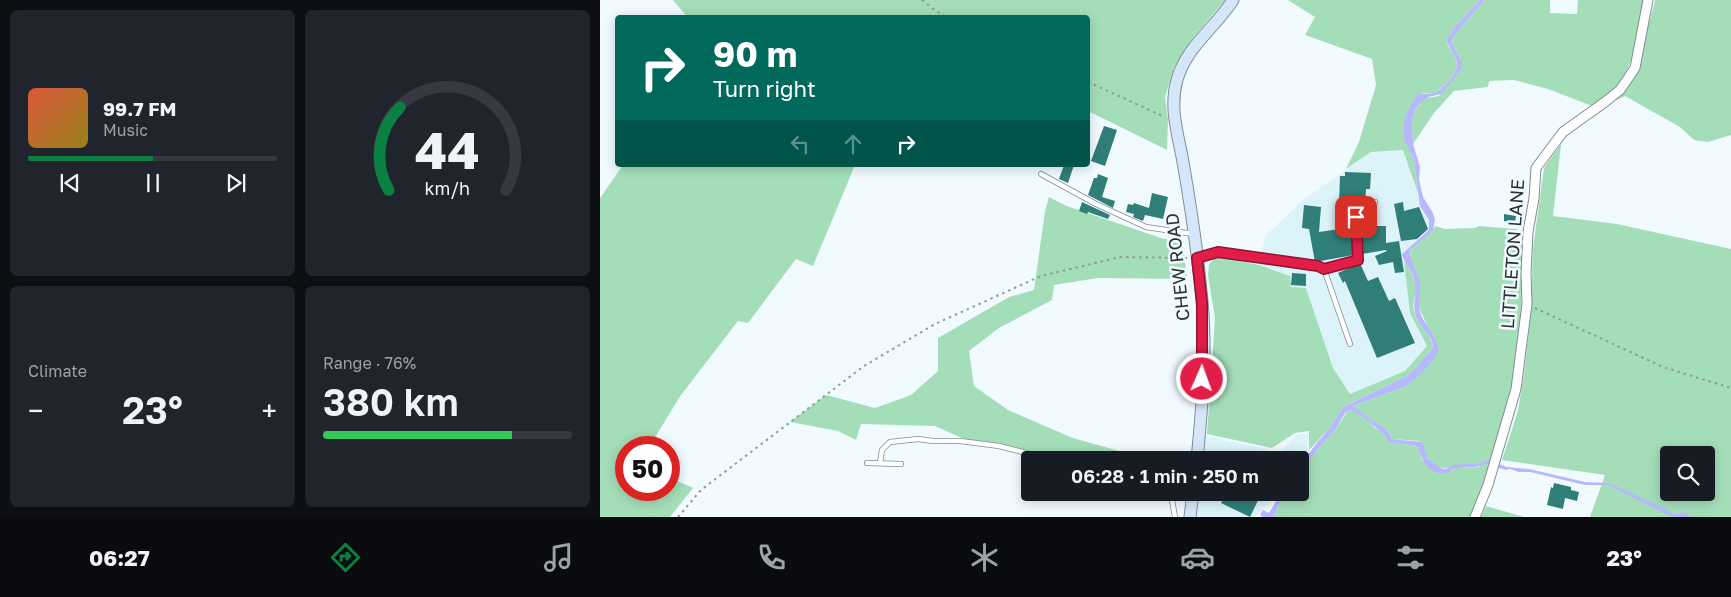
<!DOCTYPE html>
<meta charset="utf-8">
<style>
body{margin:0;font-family:"Golos Text",sans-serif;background:#20242c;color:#f1f3f6;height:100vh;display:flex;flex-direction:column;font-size:19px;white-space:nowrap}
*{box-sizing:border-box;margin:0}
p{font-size:16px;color:#9ea1a6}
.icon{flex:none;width:28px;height:28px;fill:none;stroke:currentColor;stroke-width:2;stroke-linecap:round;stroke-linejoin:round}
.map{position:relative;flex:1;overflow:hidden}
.drawer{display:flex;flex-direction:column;gap:10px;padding:10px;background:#0d0f14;width:600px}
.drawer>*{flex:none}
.banner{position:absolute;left:15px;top:15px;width:475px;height:152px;border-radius:5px;box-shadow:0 2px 12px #0003;background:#00695c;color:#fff;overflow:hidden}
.controls{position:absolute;left:1060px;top:446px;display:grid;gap:10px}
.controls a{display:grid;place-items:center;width:55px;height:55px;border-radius:5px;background:#171b24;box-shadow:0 2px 12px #0003;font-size:25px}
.speed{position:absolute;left:15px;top:436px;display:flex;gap:10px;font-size:25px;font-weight:700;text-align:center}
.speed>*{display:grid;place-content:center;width:65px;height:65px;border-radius:50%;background:#171b24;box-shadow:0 2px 12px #0003;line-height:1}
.speed .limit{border:8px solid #d22;background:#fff;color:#111}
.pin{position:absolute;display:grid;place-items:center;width:42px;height:42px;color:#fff;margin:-21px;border-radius:10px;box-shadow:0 2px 8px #0006}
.me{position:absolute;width:55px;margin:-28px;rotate:2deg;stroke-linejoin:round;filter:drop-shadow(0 0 4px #0008)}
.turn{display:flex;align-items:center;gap:18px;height:105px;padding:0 15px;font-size:22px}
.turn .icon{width:65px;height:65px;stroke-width:2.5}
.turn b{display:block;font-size:35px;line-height:42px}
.lanes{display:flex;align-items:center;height:48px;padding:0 15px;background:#0003;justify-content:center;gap:25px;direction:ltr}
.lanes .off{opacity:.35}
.big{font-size:38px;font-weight:600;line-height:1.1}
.drawer .widget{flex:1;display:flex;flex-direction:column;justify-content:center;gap:8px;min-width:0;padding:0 18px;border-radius:8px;background:#20242c}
.drawer .dial{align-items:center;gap:0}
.dial svg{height:130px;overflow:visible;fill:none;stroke:#363941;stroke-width:7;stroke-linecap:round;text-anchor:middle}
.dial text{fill:#f1f3f6;stroke:none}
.song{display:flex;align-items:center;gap:15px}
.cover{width:60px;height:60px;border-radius:8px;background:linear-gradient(135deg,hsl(10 70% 55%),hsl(50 70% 35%))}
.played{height:5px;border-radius:2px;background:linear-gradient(90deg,#0b8043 50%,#363941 50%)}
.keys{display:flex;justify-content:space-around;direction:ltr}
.heat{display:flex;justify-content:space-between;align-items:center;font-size:28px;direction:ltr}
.charge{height:8px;border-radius:4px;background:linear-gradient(90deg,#34c759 76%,#363941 0)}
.drawer .tiles{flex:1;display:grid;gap:10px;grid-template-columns:repeat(2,1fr)}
.trip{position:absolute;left:421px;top:451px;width:288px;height:50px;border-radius:5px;background:#171b24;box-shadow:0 2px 12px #0003;font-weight:600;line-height:50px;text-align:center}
.tabs{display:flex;height:80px;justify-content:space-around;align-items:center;background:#090b0e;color:#9ea1a6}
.tabs .icon{width:35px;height:35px}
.tabs .current{color:#0b8043}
.tabs b{font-size:22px;color:#f1f3f6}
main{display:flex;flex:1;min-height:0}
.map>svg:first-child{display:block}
.built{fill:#ddf3fa}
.green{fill:#a4deb9;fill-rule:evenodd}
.water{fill:#b7b8fc}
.building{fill:#307e78}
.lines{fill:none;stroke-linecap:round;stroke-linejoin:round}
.lane-casing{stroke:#818d91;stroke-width:6}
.street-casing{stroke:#818d91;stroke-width:11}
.secondary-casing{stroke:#818d91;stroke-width:13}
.path{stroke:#929a9d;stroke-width:2;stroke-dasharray:2.5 4;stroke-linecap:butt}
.lane{stroke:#fff;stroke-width:4.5}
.street{stroke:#fff;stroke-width:9}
.secondary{stroke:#d4e6f9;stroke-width:11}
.route-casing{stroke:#92132f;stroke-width:12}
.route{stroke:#e11d48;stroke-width:9}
.labels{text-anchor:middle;stroke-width:5;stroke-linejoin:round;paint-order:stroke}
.street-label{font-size:18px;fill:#2b3032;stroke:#f1fbff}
</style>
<main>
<section class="drawer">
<div class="tiles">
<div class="widget">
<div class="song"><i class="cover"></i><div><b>99.7 FM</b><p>Music</p></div></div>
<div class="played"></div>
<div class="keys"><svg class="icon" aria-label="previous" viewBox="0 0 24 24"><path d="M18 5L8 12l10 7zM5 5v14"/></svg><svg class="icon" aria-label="pause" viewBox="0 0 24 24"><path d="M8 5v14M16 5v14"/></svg><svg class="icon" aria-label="next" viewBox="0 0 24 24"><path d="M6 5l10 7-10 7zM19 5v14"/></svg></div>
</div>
<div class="widget dial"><svg viewBox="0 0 100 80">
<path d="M14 69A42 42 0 1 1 86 69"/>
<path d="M14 69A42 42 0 0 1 21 18" stroke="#0b8043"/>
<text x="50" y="56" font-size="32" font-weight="700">44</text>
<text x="50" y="72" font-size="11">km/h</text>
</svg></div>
<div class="widget"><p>Climate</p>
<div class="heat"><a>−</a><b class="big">23°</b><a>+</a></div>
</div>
<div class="widget"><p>Range · 76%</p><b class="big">380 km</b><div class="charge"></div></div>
</div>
</section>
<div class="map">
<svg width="1131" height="517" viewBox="0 0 1131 517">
<rect width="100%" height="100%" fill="#f1fbff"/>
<g class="built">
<path d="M804,150L819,196L820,206L829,223V230L802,254L807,277L810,313L827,346L805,371L750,394L733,368L706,289L690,287V276L659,265L665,236L703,200L771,152Z"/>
<path d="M708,433L707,451L700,461V460H603L606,436L666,449L676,455L696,435Z"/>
<path d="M599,493H678L672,500L655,517H596Z"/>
</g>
<g class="green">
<path d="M73,0H625L593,38L574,68L565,97L568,119L567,150L488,111V18H88Z"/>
<path d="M688,0H880L853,29L847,42C849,49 854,54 856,60C861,72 844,85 836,93H823L816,96L806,143L814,160L819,196L803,150L771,152L746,169L759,142L776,85L772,59L705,35L715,17Z"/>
<path d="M885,0H950V13L977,14L978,0H1045C1039,31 1036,65 1014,89C1008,95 1000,101 992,106L948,89L914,80L889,81L888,87L854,91L834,113L813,144L812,120L816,109L826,98L839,96L862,68V61L853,46L852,38Z"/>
<path d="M1055,0H1131V135L1108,142L1094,140L1080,127L1025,96L1017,100C1032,75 1049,29 1055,0Z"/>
<path d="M961,144L953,216L1017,224L1131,249V517H990L1005,475L902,460L918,411L924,374L931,312L933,248L944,168ZM1069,455H1106V492H1069Z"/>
<path d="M23,165H255L213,266L196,259L148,323L138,321L81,395L49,447L26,448V490H69V477L93,488L70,517H0V198Z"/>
<path d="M449,197L467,206L561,238L583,243L587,279L498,278L454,285L452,300L399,328L369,351L374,386L408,410L473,438L551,460H447L371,442L335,426L261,424L256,440L238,431L190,422L226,395L275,408L311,395L338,371V338L409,297L434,290L445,211Z"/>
<path d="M835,226L845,229L875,228L879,226L917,229L918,242L922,244C922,278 922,312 918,347C914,386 903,424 892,462C886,460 884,462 878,463C871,465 864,464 858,465C853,465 848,469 844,468C831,467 824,454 822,443L819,441L792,439L785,427C774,424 762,412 753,406L802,388C818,378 828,364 839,350L819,308L818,278L812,264L810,250L833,231Z"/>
<path d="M620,257L659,265L690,276L691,287L706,288L733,368L750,394L805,371L827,346L810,313L804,261C812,271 817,280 815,294C814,301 812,306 815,314C818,327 833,335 833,348L816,368L807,376L743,407L730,428L709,450V431L695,433L672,448L607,434L615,318L608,275L609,264L614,259Z"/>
<path d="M748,410L753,411L767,419L775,428L783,432L790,442L817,446L822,460L837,472L848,473L856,468L878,467L886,464L892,466L872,517H674L678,506L686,493L700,492V473L717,450L734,432Z"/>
<path d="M886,506L924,517H881Z"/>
</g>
<g class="water">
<path d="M880,0H885L852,38L853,46L862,61V68L842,94L828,97L819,105L816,109L812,120L813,144L820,167L819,179L823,197L833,213L835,220L833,231L810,250C810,263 818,271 820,284C821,295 817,304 821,315C827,327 836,336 839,350C830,366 818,379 802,388L753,406C762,412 775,424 785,427L792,439L822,442L828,459L841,468L846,469L853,465L879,463L887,460L907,467L929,469L985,482L1009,483L1062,507L1073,514L1084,513L1092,517H1072L1008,485H985L930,472H919L910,469L906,470L886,464C875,469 865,466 854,469C850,470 852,472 847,473C830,477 821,459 817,446L789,442C786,439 785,434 781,432C772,424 762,415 750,410L745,413L734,432L717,450L700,473V465L716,444L730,428L743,407L807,376L816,368L833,348C833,336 823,331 818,321C810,307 818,293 814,278C812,269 804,264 802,254L829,230V220L820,206L814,160L804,139V124L805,116L817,94L836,93C845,85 861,72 856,59C853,53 849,48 847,41L853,29Z"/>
<path d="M681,493H686L678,506L674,517H663L660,515L663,510L669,513Z"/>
</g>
<g class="building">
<path d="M504,126L517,130L505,166L491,161Z"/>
<path d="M464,165H474L468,183L459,179Z"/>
<path d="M745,172L771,173L770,189H766L765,204H739L740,176H745Z"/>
<path d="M498,174L508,178L502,197L515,201L513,208L488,195L494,178H497Z"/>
<path d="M552,193L568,197L563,219L545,215L543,221L533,217L534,214L526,212L528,204L533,205L534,203L549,208Z"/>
<path d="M482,202L510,215L508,219L488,212L487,214L479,211Z"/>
<path d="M803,202L804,211L819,207L828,229L817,239L801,241L794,204Z"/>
<path d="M704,205L721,207L719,232L740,229V227L752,226L754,255L715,262L709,229L702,228Z"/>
<path d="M904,214L916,216L915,223L904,221Z"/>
<path d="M760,226H786V243L799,241L804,272L795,273L793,262L779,265L775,256L787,251L786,250L762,254Z"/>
<path d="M760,263L768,281L778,277L789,301L795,298L815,343L777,358L745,281L743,283L738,273Z"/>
<path d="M692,273L706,274V286L691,285Z"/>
<path d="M954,483L971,487V490L979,492L977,501L965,498L963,509L947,505L951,487L953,488Z"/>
<path d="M627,492H662L650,517L621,503Z"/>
</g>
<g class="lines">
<g class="lane-casing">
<g id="lane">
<path d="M441,174L496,204L546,227L593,234"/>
<path d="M598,257L618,252L718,266L724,269L750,344"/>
<path d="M724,269L758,260L756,217L775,202"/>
<path d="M267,463L301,464"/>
<path d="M280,463L282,450L290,442L318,439L333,441H360L399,446L453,460"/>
<path d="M565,492L572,500L575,517"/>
</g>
</g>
<g class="street-casing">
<path id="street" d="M875,517L888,485L916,389L927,304L926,273L928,232L934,198L936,168L963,132L1005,102L1020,90L1035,68L1048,0"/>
</g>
<g class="secondary-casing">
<g id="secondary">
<path d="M597,460C602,408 607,353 602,301C598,255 591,208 583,162C578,134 569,108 577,80C586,47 615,28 633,0"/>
<path d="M590,517L593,492"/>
</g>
</g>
<g class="path">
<path d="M322,0L336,11L349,18"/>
<path d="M488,82L565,117"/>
<path d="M935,308L1063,367L1131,388"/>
<path d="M78,517L101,490L264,366L335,324L441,276L520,257L588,258"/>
</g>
<use href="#lane" class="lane"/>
<use href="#street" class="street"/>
<use href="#secondary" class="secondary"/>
</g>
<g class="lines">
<g class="route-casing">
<path id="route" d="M602,379V303L597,258L618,252L718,266L724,269L758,260L756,217"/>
</g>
<use href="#route" class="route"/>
</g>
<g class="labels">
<g class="street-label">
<text transform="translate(913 254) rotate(-86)" y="6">LITTLETON LANE</text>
<text transform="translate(578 267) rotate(-96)" y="6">CHEW ROAD</text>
</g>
</g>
</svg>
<div class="controls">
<a><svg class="icon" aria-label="search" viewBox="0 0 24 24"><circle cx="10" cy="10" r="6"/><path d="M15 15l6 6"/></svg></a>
</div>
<div class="speed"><div class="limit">50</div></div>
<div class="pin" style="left:756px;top:217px;background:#d93025"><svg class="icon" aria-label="arrive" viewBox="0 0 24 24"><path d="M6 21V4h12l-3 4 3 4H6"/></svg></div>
<svg class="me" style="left:602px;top:379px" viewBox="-20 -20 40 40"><circle r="17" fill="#e11d48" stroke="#fff" stroke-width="3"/><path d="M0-11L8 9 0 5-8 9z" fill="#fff"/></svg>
<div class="trip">06:28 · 1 min · 250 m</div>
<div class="banner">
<div class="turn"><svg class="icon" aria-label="right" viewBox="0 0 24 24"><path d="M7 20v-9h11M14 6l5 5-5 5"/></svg><div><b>90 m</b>Turn right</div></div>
<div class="lanes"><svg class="icon off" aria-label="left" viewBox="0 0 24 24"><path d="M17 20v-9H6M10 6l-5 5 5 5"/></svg><svg class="icon off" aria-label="ahead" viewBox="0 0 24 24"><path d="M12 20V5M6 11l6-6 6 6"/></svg><svg class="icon" aria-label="right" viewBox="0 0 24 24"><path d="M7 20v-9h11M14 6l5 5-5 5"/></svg></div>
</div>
</div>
</main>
<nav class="tabs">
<b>06:27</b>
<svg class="icon current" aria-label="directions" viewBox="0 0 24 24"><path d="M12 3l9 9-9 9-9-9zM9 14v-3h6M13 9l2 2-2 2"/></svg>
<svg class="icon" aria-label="music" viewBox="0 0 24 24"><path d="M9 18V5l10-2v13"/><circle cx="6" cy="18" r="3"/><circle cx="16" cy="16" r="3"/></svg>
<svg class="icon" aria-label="phone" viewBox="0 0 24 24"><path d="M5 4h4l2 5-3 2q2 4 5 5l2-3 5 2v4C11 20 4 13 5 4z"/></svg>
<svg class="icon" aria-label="climate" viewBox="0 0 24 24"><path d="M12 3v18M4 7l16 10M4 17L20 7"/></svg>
<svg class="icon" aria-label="car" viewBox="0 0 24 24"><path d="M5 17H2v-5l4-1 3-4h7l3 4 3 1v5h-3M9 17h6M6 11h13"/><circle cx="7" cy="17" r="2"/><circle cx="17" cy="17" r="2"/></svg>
<svg class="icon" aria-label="filters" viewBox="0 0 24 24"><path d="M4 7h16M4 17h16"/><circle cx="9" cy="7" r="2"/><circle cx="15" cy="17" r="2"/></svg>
<b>23°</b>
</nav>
